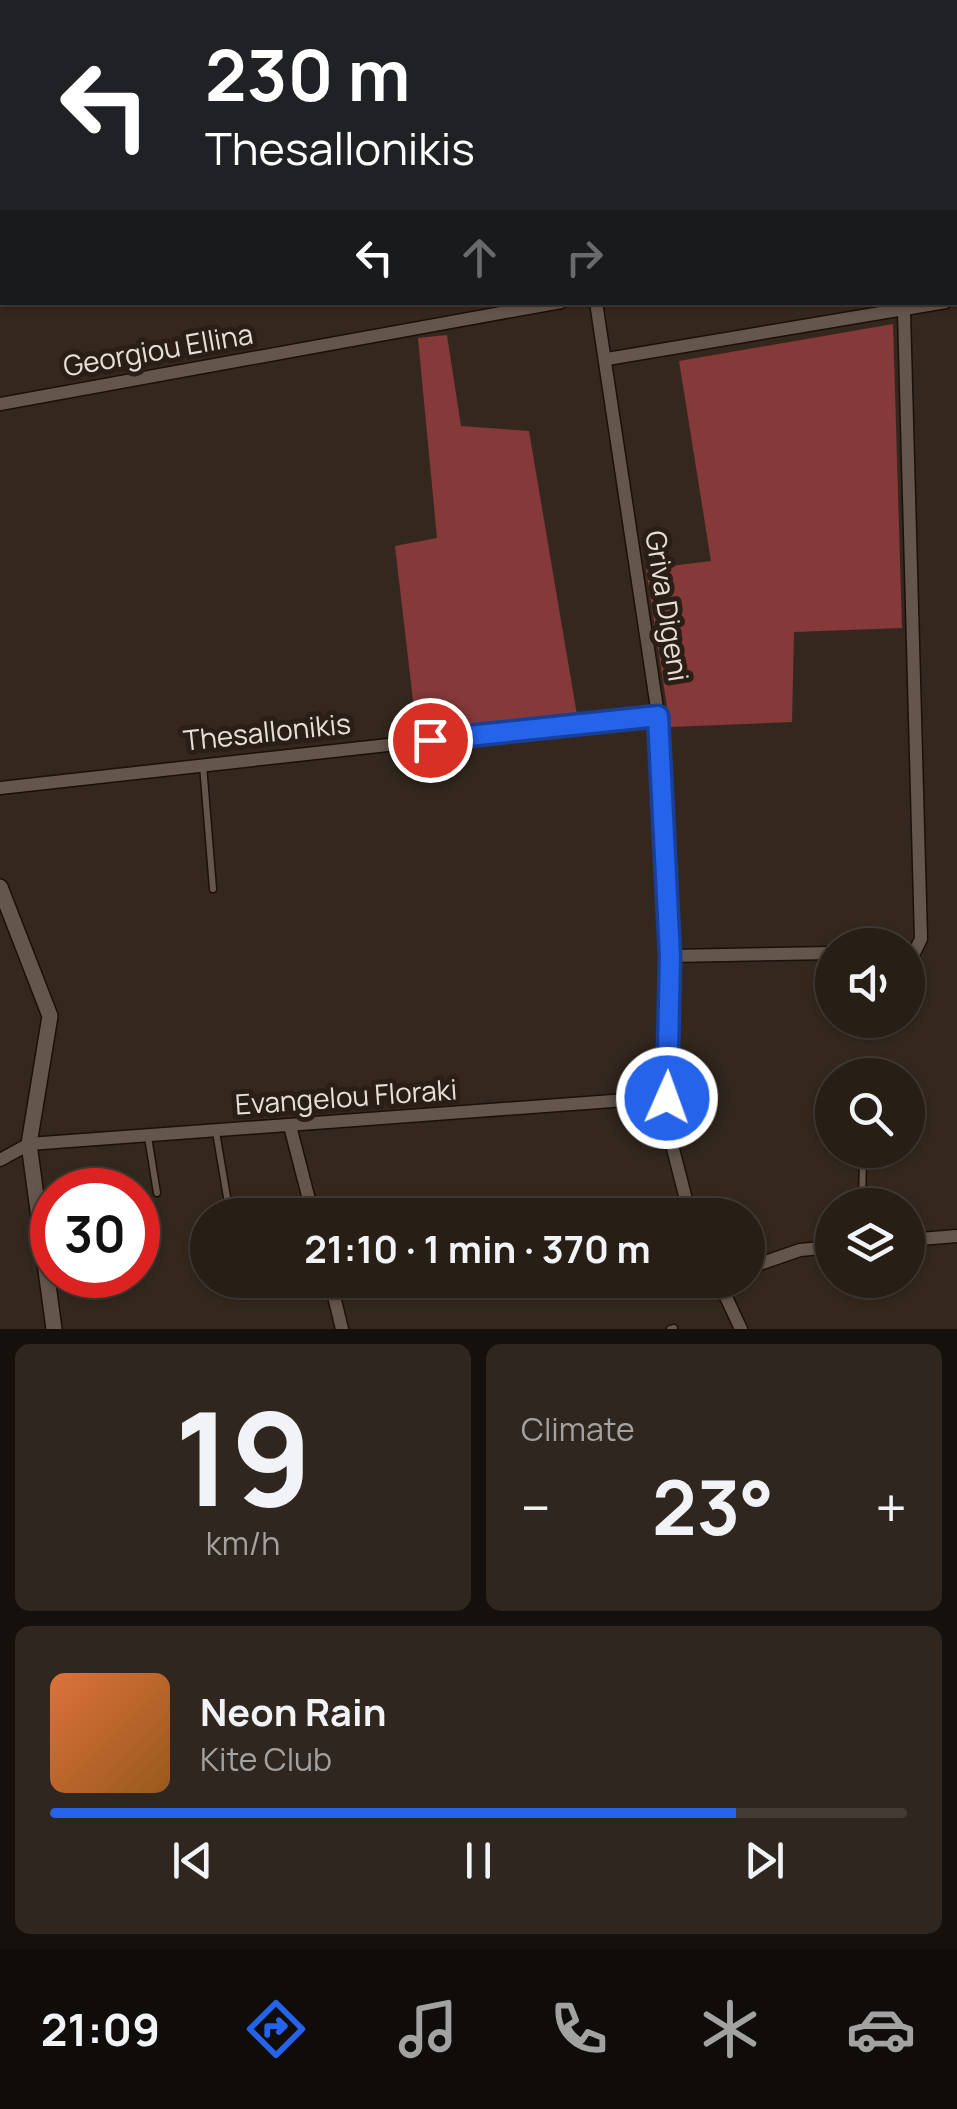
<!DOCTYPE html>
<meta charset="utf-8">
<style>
body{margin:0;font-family:Manrope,sans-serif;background:#2f271f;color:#f1f3f6;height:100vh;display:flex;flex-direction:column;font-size:38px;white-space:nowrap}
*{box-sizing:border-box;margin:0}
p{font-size:32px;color:#a4a2a1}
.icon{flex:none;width:55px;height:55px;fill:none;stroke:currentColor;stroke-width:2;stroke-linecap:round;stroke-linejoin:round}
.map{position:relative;height:1329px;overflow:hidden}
.sheet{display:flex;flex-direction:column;gap:15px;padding:15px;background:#15100c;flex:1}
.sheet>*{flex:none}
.top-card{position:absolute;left:0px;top:0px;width:958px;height:305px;box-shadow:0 2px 8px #0004,0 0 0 2px #433c35;background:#202124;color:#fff;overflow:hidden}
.tools{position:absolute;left:815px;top:928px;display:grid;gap:20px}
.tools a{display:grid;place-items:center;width:110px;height:110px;border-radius:50%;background:#271e16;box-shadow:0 2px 8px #0004,0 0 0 2px #433c35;font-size:50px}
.speed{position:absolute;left:30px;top:1168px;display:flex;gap:20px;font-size:50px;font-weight:700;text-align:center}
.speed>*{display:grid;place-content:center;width:130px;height:130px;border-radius:50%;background:#271e16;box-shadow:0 2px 8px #0004,0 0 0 2px #433c35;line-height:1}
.speed .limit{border:15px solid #d22;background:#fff;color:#111}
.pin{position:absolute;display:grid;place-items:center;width:85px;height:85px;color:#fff;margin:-42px;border:5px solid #fff;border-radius:50%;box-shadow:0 2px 10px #0007}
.me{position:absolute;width:110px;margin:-55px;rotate:2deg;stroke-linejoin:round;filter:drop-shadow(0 0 8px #0008)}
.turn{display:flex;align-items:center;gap:35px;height:210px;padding:0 40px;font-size:45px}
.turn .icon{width:130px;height:130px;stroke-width:2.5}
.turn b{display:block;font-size:70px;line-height:85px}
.lanes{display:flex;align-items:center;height:95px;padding:0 40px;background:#0003;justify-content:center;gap:50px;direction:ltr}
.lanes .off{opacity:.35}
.big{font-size:75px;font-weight:700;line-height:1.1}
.sheet .widget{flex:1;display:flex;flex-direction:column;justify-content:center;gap:15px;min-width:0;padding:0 35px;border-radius:15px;background:#2f271f}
.sheet .dial{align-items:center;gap:0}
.dial b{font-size:130px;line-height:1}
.song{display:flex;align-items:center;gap:30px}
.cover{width:120px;height:120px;border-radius:15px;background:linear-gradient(135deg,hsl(20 70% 55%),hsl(30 70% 35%))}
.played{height:10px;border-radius:5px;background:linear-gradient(90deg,#2563eb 80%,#433c35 80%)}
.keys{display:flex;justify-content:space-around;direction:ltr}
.heat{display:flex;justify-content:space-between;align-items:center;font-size:55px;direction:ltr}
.sheet .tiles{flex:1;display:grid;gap:15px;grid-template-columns:1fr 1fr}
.widget:last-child{grid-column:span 2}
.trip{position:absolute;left:190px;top:1198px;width:575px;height:100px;border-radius:50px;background:#271e16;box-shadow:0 2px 8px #0004,0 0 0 2px #433c35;font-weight:700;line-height:100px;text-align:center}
.dock{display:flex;height:160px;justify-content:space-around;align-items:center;background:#100c09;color:#a4a2a1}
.dock .icon{width:70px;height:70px}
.dock .on{color:#2563eb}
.dock b{font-size:45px;color:#f1f3f6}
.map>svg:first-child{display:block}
.green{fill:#853938}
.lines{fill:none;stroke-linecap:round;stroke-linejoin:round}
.service-casing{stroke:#1b1008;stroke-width:9}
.minor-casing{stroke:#1b1008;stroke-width:15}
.tertiary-casing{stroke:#1b1008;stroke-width:18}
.secondary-casing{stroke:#1b1008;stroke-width:20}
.service{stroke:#64564b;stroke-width:6}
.minor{stroke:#64564b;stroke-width:12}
.tertiary{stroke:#64564b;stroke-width:15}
.secondary{stroke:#7b6139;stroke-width:18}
.route-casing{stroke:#184099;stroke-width:25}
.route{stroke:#2563eb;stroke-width:18}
.labels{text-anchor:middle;stroke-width:10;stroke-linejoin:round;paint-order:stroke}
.street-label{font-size:28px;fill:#e8dfd9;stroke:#2a1e15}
</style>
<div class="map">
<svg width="957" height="1329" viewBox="0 0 957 1329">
<rect width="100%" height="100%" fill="#34281e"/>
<g class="green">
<path d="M893,324L902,628L794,632L792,722L670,727L646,569L711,561L679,361Z"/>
<path d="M447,335L461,426L529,431L577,715L417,735L395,546L437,538L418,338Z"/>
</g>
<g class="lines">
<g class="service-casing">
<g id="service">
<path d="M203,765L213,889"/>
<path d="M216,1132L230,1215"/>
<path d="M148,1137L157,1193"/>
<path d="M862,1205L863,1155"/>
<path d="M670,1329L674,1328"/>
</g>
</g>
<g class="minor-casing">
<g id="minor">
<path d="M347,0V2"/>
<path d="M376,0V2"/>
<path d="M563,0V2"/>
<path d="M955,300H957"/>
<path d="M596,302L658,715L670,956L663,1110L690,1215"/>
<path d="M904,312L921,939L915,951H908"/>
<path d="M607,359L946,302"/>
<path d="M0,404L561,302"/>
<path d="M0,788L658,715"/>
<path d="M670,956L832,953"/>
<path d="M290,1126L313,1215"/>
<path d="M0,1160L29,1144L667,1097"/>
<path d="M908,1240L957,1236"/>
<path d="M748,1268L800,1250L832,1247"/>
<path d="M330,1280L342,1329"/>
<path d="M718,1280L741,1329"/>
</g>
</g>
<g class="tertiary-casing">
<path id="tertiary" d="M0,887L50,1016L29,1144L54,1329"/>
</g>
<g class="secondary-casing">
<g id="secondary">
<path d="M164,2L169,0"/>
<path d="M0,93L2,92"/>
</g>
</g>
<use href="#service" class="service"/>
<use href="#minor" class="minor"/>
<use href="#tertiary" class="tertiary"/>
<use href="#secondary" class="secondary"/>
</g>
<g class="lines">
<g class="route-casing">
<path id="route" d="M430,740L658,716L670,956L667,1098"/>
</g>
<use href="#route" class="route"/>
</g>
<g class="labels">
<g class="street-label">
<text transform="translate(158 350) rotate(-10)" y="10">Georgiou Ellina</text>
<text transform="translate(667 606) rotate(81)" y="10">Griva Digeni</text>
<text transform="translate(267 732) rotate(-6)" y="10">Thesallonikis</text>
<text transform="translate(346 1097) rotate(-4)" y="10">Evangelou Floraki</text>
</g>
</g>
</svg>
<div class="tools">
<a><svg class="icon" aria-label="sound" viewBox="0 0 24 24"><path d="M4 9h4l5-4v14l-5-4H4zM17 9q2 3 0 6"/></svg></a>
<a><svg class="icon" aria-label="search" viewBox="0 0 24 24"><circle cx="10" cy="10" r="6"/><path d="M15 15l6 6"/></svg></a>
<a><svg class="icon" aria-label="layers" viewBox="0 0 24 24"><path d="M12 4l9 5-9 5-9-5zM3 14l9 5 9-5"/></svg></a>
</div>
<div class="speed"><div class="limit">30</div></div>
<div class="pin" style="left:430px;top:740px;background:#d93025"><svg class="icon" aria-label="arrive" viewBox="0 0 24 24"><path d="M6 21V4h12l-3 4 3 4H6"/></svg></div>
<svg class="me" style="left:667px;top:1098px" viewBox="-20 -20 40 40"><circle r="17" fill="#2563eb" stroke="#fff" stroke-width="3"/><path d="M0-11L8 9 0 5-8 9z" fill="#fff"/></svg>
<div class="trip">21:10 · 1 min · 370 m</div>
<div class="top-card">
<div class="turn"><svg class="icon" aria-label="left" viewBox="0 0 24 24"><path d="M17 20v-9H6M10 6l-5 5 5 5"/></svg><div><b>230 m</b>Thesallonikis</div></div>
<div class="lanes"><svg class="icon" aria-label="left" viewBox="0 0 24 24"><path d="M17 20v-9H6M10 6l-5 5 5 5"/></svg><svg class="icon off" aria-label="ahead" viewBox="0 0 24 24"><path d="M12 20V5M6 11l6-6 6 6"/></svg><svg class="icon off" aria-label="right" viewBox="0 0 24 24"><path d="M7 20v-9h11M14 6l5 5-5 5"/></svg></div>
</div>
</div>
<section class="sheet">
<div class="tiles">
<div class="widget dial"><b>19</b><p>km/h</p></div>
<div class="widget"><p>Climate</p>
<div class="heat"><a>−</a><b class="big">23°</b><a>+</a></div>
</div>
<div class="widget">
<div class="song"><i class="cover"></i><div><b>Neon Rain</b><p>Kite Club</p></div></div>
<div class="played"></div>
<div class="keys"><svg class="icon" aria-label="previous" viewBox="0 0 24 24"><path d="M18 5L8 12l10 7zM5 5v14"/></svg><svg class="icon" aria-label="pause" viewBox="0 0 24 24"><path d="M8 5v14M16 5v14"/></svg><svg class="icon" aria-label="next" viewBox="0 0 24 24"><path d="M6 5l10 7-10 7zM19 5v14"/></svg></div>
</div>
</div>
</section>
<nav class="dock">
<b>21:09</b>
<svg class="icon on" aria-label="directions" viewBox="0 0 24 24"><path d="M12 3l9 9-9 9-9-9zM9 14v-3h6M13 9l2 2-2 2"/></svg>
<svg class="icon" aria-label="music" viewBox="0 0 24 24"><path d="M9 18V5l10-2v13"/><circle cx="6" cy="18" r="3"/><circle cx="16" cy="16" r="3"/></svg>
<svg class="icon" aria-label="phone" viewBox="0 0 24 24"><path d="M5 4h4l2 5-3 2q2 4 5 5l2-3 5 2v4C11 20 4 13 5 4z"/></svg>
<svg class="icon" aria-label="climate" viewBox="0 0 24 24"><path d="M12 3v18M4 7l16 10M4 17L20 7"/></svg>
<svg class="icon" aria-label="car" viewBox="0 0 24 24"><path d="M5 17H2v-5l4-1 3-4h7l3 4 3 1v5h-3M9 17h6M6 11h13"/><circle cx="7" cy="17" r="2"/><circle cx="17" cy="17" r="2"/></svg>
</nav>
